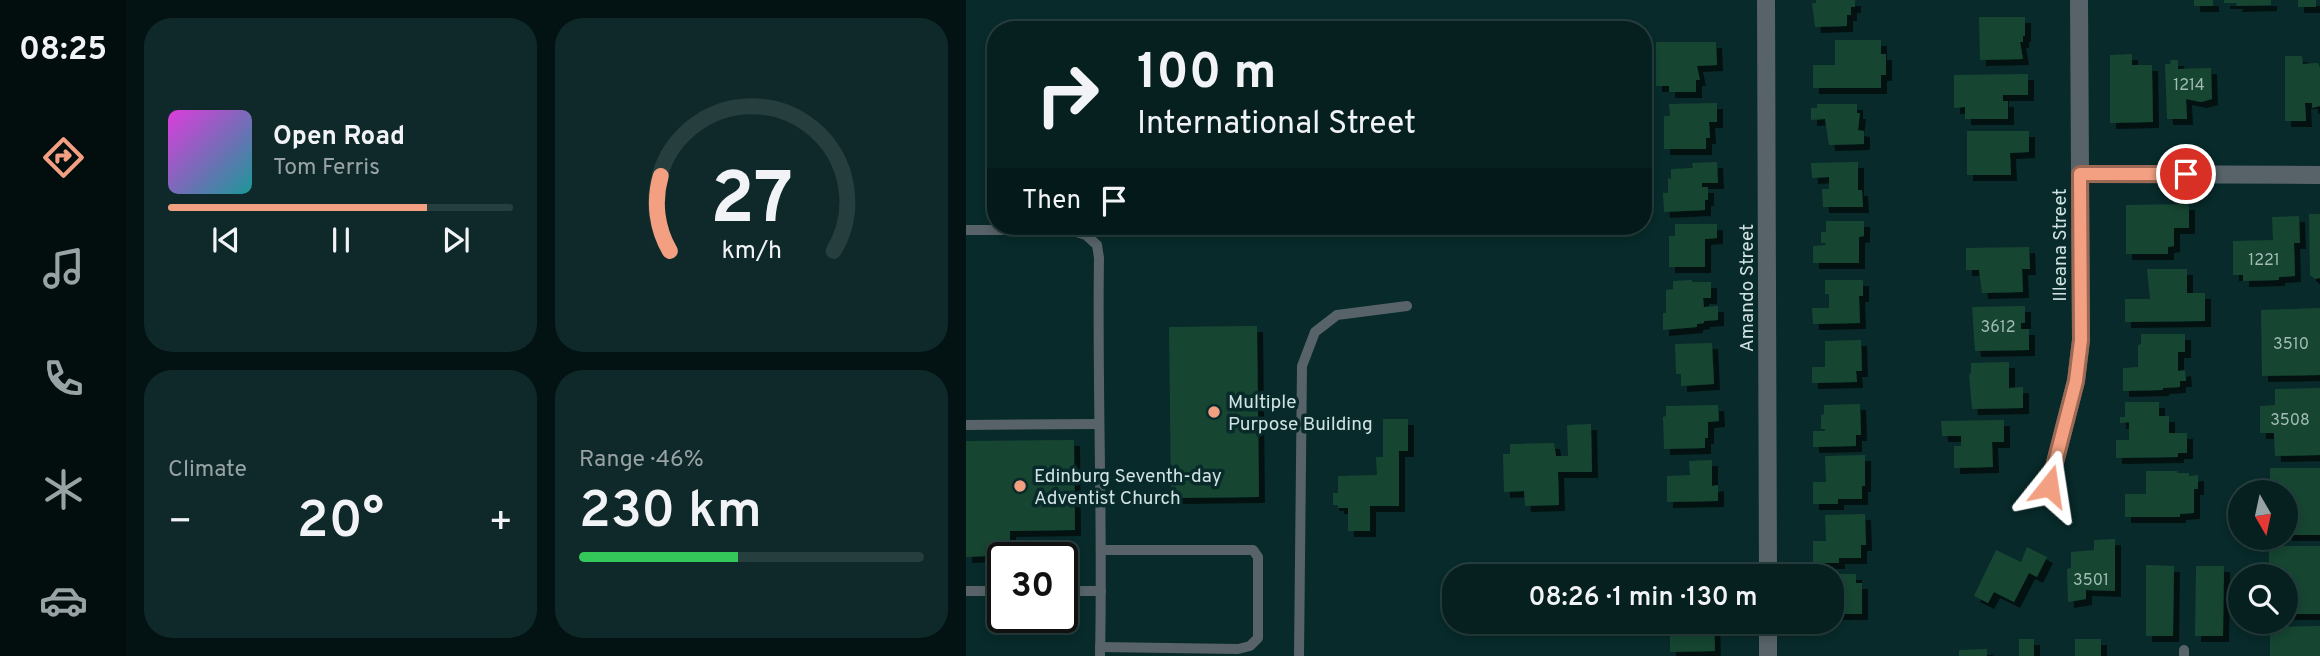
<!DOCTYPE html>
<meta charset="utf-8">
<style>
body{margin:0;font-family:Overpass,sans-serif;background:#0f2829;color:#f1f3f6;height:100vh;display:flex;flex-direction:column;font-size:26px;white-space:nowrap}
*{box-sizing:border-box;margin:0}
p{font-size:23px;color:#98a3a5}
.icon{flex:none;width:38px;height:38px;fill:none;stroke:currentColor;stroke-width:2;stroke-linecap:round;stroke-linejoin:round}
.map{position:relative;flex:1;overflow:hidden}
.panel{display:flex;flex-direction:column;gap:18px;padding:18px;background:#031212;width:840px}
.panel>*{flex:none}
.hud{position:absolute;left:21px;top:21px;width:665px;height:214px;border-radius:28px;box-shadow:0 4px 10px #0003,0 0 0 2px #273e3e;background:#062020;color:#f1f3f6;overflow:hidden}
.needle{width:46px;rotate:171deg}
.controls{position:absolute;left:1262px;top:480px;display:grid;gap:14px}
.controls a{display:grid;place-items:center;width:70px;height:70px;border-radius:50%;background:#062020;box-shadow:0 4px 10px #0003,0 0 0 2px #273e3e;font-size:35px}
.speed{position:absolute;left:21px;top:542px;display:flex;gap:14px;font-size:35px;font-weight:700;text-align:center}
.speed>*{display:grid;place-content:center;width:91px;height:91px;border-radius:50%;background:#062020;box-shadow:0 4px 10px #0003,0 0 0 2px #273e3e;line-height:1}
.speed .limit{border:4px solid #111;border-radius:10px;background:#fff;color:#111}
.pin{position:absolute;display:grid;place-items:center;width:60px;height:60px;color:#fff;margin:-30px;border:4px solid #fff;border-radius:50%;box-shadow:0 2px 7px #0007}
.me{position:absolute;width:77px;margin:-38px;rotate:15deg;stroke-linejoin:round;filter:drop-shadow(0 0 5px #0008)}
.turn{display:flex;align-items:center;gap:24px;height:147px;padding:0 35px;font-size:32px}
.turn .icon{width:91px;height:91px;stroke-width:2.5}
.turn b{display:block;font-size:49px;line-height:60px}
.then{display:flex;align-items:center;height:66px;padding:0 35px;background:#0003;gap:14px;font-size:26px}
.big{font-size:52px;font-weight:600;line-height:1.1}
.panel .widget{flex:1;display:flex;flex-direction:column;justify-content:center;gap:10px;min-width:0;padding:0 24px;border-radius:28px;background:#0f2829}
.panel .dial{align-items:center;gap:0}
.dial svg{height:182px;overflow:visible;fill:none;stroke:#273e3e;stroke-width:7;stroke-linecap:round;text-anchor:middle}
.dial text{fill:#f1f3f6;stroke:none}
.song{display:flex;align-items:center;gap:21px}
.cover{width:84px;height:84px;border-radius:10px;background:linear-gradient(135deg,hsl(300 70% 55%),hsl(180 70% 35%))}
.played{height:7px;border-radius:4px;background:linear-gradient(90deg,#f2a081 75%,#273e3e 75%)}
.keys{display:flex;justify-content:space-around;direction:ltr}
.heat{display:flex;justify-content:space-between;align-items:center;font-size:38px;direction:ltr}
.charge{height:10px;border-radius:5px;background:linear-gradient(90deg,#34c759 46%,#273e3e 0)}
.panel .tiles{flex:1;display:grid;gap:18px;grid-template-columns:repeat(2,1fr)}
.trip{position:absolute;left:476px;top:564px;width:402px;height:70px;border-radius:28px;background:#062020;box-shadow:0 4px 10px #0003,0 0 0 2px #273e3e;font-weight:600;line-height:70px;text-align:center}
main{display:flex;flex:1;min-height:0}
.tabs{display:flex;flex-direction:column;width:126px;justify-content:space-around;align-items:center;background:#020d0d;color:#98a3a5}
.tabs .icon{width:49px;height:49px}
.tabs .active{color:#f2a081}
.tabs b{font-size:32px;color:#f1f3f6}
.map>svg:first-child{display:block}
.building{fill:#174532;filter:url(#shadow)}
.lines{fill:none;stroke-linecap:round;stroke-linejoin:round}
.service{stroke:#576368;stroke-width:10}
.minor{stroke:#576368;stroke-width:18}
.route-casing{stroke:#9d6854;stroke-width:18}
.route{stroke:#f2a081;stroke-width:12}
.poi-dot{fill:#f2a081;stroke:#082a2a;stroke-width:2.5}
.labels{text-anchor:middle;stroke-width:7;stroke-linejoin:round;paint-order:stroke}
.number-label{font-size:16px;fill:#a2bbb5}
.street-label{font-size:19px;fill:#d0e2e1;stroke:#082a2a}
.poi-label{font-size:19px;fill:#d0e2e1;stroke:#082a2a;text-anchor:start}
</style>
<main>
<nav class="tabs">
<b>08:25</b>
<svg class="icon active" aria-label="directions" viewBox="0 0 24 24"><path d="M12 3l9 9-9 9-9-9zM9 14v-3h6M13 9l2 2-2 2"/></svg>
<svg class="icon" aria-label="music" viewBox="0 0 24 24"><path d="M9 18V5l10-2v13"/><circle cx="6" cy="18" r="3"/><circle cx="16" cy="16" r="3"/></svg>
<svg class="icon" aria-label="phone" viewBox="0 0 24 24"><path d="M5 4h4l2 5-3 2q2 4 5 5l2-3 5 2v4C11 20 4 13 5 4z"/></svg>
<svg class="icon" aria-label="climate" viewBox="0 0 24 24"><path d="M12 3v18M4 7l16 10M4 17L20 7"/></svg>
<svg class="icon" aria-label="car" viewBox="0 0 24 24"><path d="M5 17H2v-5l4-1 3-4h7l3 4 3 1v5h-3M9 17h6M6 11h13"/><circle cx="7" cy="17" r="2"/><circle cx="17" cy="17" r="2"/></svg>
</nav>
<section class="panel">
<div class="tiles">
<div class="widget">
<div class="song"><i class="cover"></i><div><b>Open Road</b><p>Tom Ferris</p></div></div>
<div class="played"></div>
<div class="keys"><svg class="icon" aria-label="previous" viewBox="0 0 24 24"><path d="M18 5L8 12l10 7zM5 5v14"/></svg><svg class="icon" aria-label="pause" viewBox="0 0 24 24"><path d="M8 5v14M16 5v14"/></svg><svg class="icon" aria-label="next" viewBox="0 0 24 24"><path d="M6 5l10 7-10 7zM19 5v14"/></svg></div>
</div>
<div class="widget dial"><svg viewBox="0 0 100 80">
<path d="M14 69A42 42 0 1 1 86 69"/>
<path d="M14 69A42 42 0 0 1 10 36" stroke="#f2a081"/>
<text x="50" y="56" font-size="32" font-weight="700">27</text>
<text x="50" y="72" font-size="11">km/h</text>
</svg></div>
<div class="widget"><p>Climate</p>
<div class="heat"><a>−</a><b class="big">20°</b><a>+</a></div>
</div>
<div class="widget"><p>Range · 46%</p><b class="big">230 km</b><div class="charge"></div></div>
</div>
</section>
<div class="map">
<svg width="1354" height="656" viewBox="0 0 1354 656">
<defs>
<filter id="shadow"><feDropShadow dx="6" dy="6" stdDeviation="0" flood-color="#0009"/></filter>
</defs>
<rect width="100%" height="100%" fill="#082a2a"/>
<g class="building">
<path d="M850,0H889V7H885V15H881V26L849,27L846,3H850Z"/>
<rect x="1228" y="0" width="19" height="6"/>
<path d="M1258,0H1305V5L1270,6L1271,3H1258Z"/>
<rect x="1332" y="0" width="18" height="7"/>
<path d="M1013,17H1059V36H1057V42H1054L1057,59L1014,60Z"/>
<path d="M869,40H915V54H920V75H915V88H847V65H869Z"/>
<path d="M690,42H750L751,65L731,66L734,80H730V92H703V86H690Z"/>
<path d="M1166,54V65H1186L1187,122L1144,123V55Z"/>
<path d="M1319,56H1336L1337,64L1352,63L1354,68V106L1346,108V103H1339L1340,121H1319Z"/>
<path d="M1205,60H1212V69L1245,68L1246,99L1235,102L1220,99L1221,119H1201L1199,64H1204Z"/>
<path d="M1062,74V95H1037V101H1042V119H999V107L988,108V75Z"/>
<path d="M751,103V122H743L744,138H740V149H698V116H704L703,104Z"/>
<path d="M851,104H891V113H894L892,130L898,131V144L863,145L859,119L845,120V108H851Z"/>
<path d="M1001,131H1063V152L1044,153L1045,175H1001Z"/>
<path d="M751,162L752,183H736V187H742V200H739V210L698,212L697,193H702V178L705,179V169L727,168L726,163Z"/>
<path d="M892,162V190H896L897,207H857L856,189H863V177L846,178L845,163Z"/>
<path d="M1223,204V228H1208V246L1202,247V254H1160V205Z"/>
<path d="M1343,214H1354V278L1349,279L1344,275Z"/>
<path d="M1333,216L1334,243H1328L1329,276L1313,277V280L1277,281V275H1267V241L1307,240L1306,217Z"/>
<path d="M860,221H898V236L893,237V263H847V246L860,245L859,243H855V232H860Z"/>
<path d="M709,224H751V238L739,239V267H703V236H709Z"/>
<path d="M1063,247L1064,269H1056L1057,292L1016,293L1013,270H1000V248Z"/>
<path d="M1181,269H1221V293H1239V321L1159,322V299H1184Z"/>
<path d="M726,280V282H745V298H737L738,307L752,306V320L738,321V323L731,324V327L697,330V313H700V290L707,289V281Z"/>
<path d="M859,280H897V296H893L894,323L847,324L846,308H863V294H859Z"/>
<path d="M1059,306V323H1055V329H1063V350L1009,351L1006,307Z"/>
<path d="M1354,308V375L1296,376L1295,310Z"/>
<path d="M291,326L293,497L205,498L203,327Z"/>
<path d="M1175,334H1219V352H1212V371L1219,370L1220,381H1214V387L1197,388V390L1157,391V368L1172,367V345L1175,344Z"/>
<path d="M895,340L896,371H890L891,382L846,383V367H859V341Z"/>
<path d="M746,343L748,384L715,386V374H710L709,344Z"/>
<path d="M1043,362V388L1057,387V408L1006,409L1003,374L1005,373V363Z"/>
<path d="M1354,388V455L1309,456L1308,433H1294V406L1309,405V389Z"/>
<path d="M1159,402H1193V416H1203V433H1221V453H1212V457L1150,458V440H1163V422L1154,423V417H1159Z"/>
<path d="M894,404L895,435H890V446L847,447V431H859V429H855V415L858,414V405Z"/>
<path d="M752,405L753,421L742,422V438H739V448L698,449L697,417L700,416V406Z"/>
<path d="M417,419H442V451H433V506H404V531H382V508H372V505H367V493H372V476L411,475L410,457H417Z"/>
<path d="M1038,420V442H1026L1027,467L988,468V446H995V436H976L975,421Z"/>
<path d="M625,424L626,472H592L593,505L559,506L558,491L538,492L537,454H544V444L588,443L590,456H602L601,425Z"/>
<path d="M108,440L109,530L44,531V555L0,557V441Z"/>
<path d="M899,455V486H896V499H872V504H847V482H860L859,456Z"/>
<path d="M746,460V486L752,485V501L701,502V476L724,475L723,461Z"/>
<path d="M1304,468H1354V535H1320V492H1304Z"/>
<path d="M1180,471H1211V473H1223V476L1232,475V489H1228V513L1214,514V517H1159V494H1180Z"/>
<path d="M899,514L900,545H895V558H873V563H847V541H860L859,515Z"/>
<path d="M1149,539V591L1120,590V599L1102,602L1101,569L1105,568V552L1128,550V540Z"/>
<path d="M1303,546H1354V614H1320V576H1303Z"/>
<path d="M1061,547L1081,557L1071,577L1063,573L1048,602L1028,592L1022,603L1008,596L1030,550L1055,562Z"/>
<path d="M1180,565L1208,566L1207,636H1180Z"/>
<path d="M1230,566H1258L1257,636H1229Z"/>
<path d="M747,568V576H703V569Z"/>
<path d="M866,574H890V583H896V614H866Z"/>
<path d="M704,621H748L749,651L704,652Z"/>
<path d="M1354,626V656H1304V627Z"/>
<rect x="1053" y="639" width="15" height="17"/>
<rect x="1109" y="639" width="26" height="17"/>
<path d="M1021,649V656H993V650Z"/>
</g>
<g class="lines">
<g class="service">
<path d="M0,230H104L120,235L131,245L133,258C131,391 137,523 134,656"/>
<path d="M0,425L132,424"/>
<path d="M0,591H37"/>
<path d="M96,591H135"/>
<path d="M134,647L272,649L284,646L292,638V557L287,550H136"/>
<path d="M1218,650V656"/>
<path d="M333,656L336,366L349,332L371,315L441,306"/>
</g>
<g class="minor">
<path d="M800,0L802,576"/>
<path d="M1114,174L1354,175"/>
<path d="M1083,486L1110,381L1115,340L1113,0"/>
<path d="M802,621V656"/>
</g>
</g>
<g class="lines">
<g class="route-casing">
<path id="route" d="M1083,486L1110,381L1115,340L1114,174H1220"/>
</g>
<use href="#route" class="route"/>
</g>
<g class="poi-dot">
<circle cx="248" cy="412" r="7"/>
<circle cx="54" cy="486" r="7"/>
</g>
<g class="labels">
<g class="number-label">
<text x="1223" y="90">1214</text>
<text x="1298" y="265">1221</text>
<text x="1032" y="332">3612</text>
<text x="1325" y="349">3510</text>
<text x="1324" y="425">3508</text>
<text x="1125" y="585">3501</text>
</g>
<g class="street-label">
<text transform="translate(1093 245) rotate(-90)" y="7">Illeana Street</text>
<text transform="translate(780 288) rotate(-90)" y="7">Amando Street</text>
</g>
<g class="poi-label">
<text x="262" y="408">Multiple<tspan x="262" dy="22">Purpose Building</tspan></text>
<text x="68" y="482">Edinburg Seventh-day<tspan x="68" dy="22">Adventist Church</tspan></text>
</g>
</g>
</svg>
<div class="controls">
<a><svg class="needle" viewBox="-14 -14 28 28"><path d="M0-13l5 13h-10z" fill="#e53935"/><path d="M0 13l5-13h-10z" fill="#98a3a5"/></svg></a>
<a><svg class="icon" aria-label="search" viewBox="0 0 24 24"><circle cx="10" cy="10" r="6"/><path d="M15 15l6 6"/></svg></a>
</div>
<div class="speed"><div class="limit">30</div></div>
<div class="pin" style="left:1220px;top:174px;background:#d93025"><svg class="icon" aria-label="arrive" viewBox="0 0 24 24"><path d="M6 21V4h12l-3 4 3 4H6"/></svg></div>
<svg class="me" style="left:1083px;top:486px" viewBox="-20 -20 40 40"><path d="M0-17L14 15 0 8-14 15z" fill="#f2a081" stroke="#fff" stroke-width="4"/></svg>
<div class="trip">08:26 · 1 min · 130 m</div>
<div class="hud">
<div class="turn"><svg class="icon" aria-label="right" viewBox="0 0 24 24"><path d="M7 20v-9h11M14 6l5 5-5 5"/></svg><div><b>100 m</b>International Street</div></div>
<div class="then">Then<svg class="icon" aria-label="arrive" viewBox="0 0 24 24"><path d="M6 21V4h12l-3 4 3 4H6"/></svg></div>
</div>
</div>
</main>
